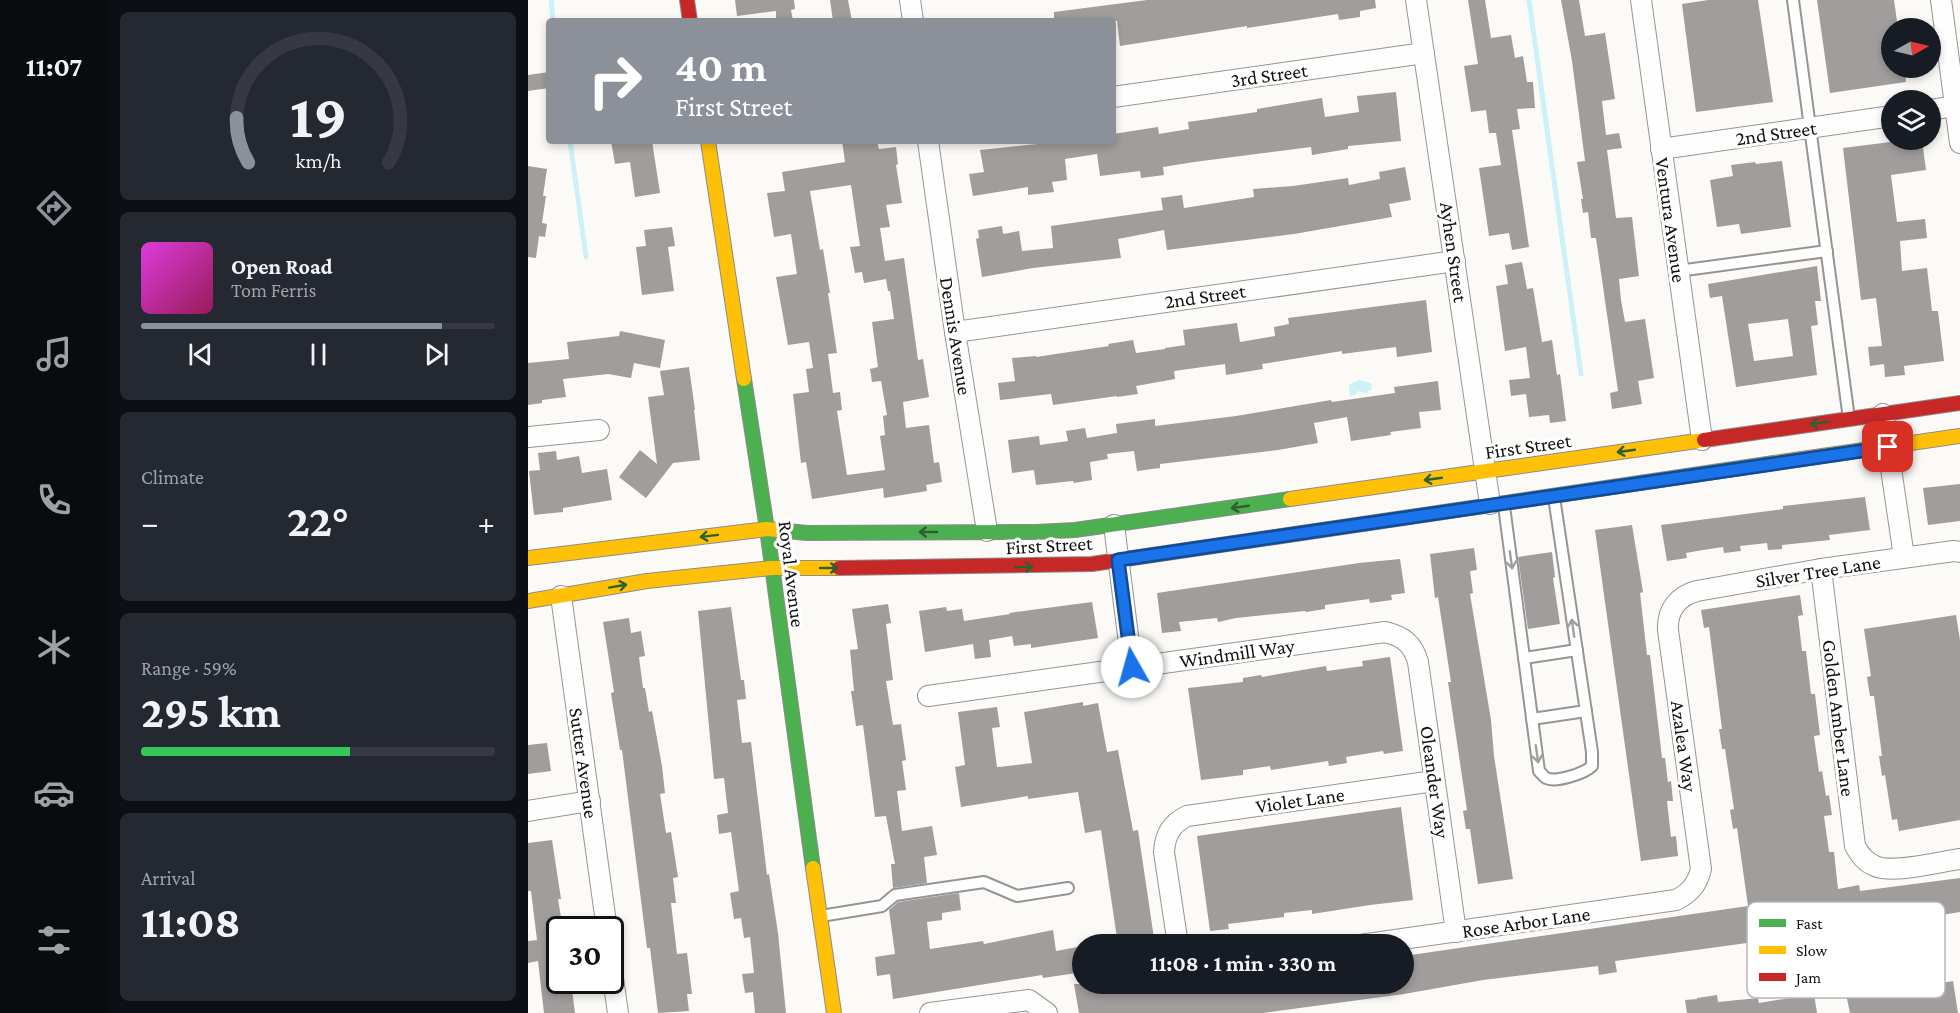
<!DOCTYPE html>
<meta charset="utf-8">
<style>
body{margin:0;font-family:"Crimson Pro",serif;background:#242831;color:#f1f3f6;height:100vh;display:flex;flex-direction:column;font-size:22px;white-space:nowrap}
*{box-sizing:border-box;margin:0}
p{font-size:20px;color:#9ea1a6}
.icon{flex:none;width:33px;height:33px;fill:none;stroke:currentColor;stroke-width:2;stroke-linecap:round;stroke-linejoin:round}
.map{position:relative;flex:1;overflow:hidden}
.details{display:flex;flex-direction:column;gap:12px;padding:12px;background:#0d0f14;width:420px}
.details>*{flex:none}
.banner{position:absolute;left:18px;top:18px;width:570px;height:126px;border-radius:6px;box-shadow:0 3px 9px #0003;background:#8c9099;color:#fff;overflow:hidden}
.needle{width:39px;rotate:82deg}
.controls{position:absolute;left:1353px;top:18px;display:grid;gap:12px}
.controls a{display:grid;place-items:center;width:60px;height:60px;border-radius:50%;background:#171b24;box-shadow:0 3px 9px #0003;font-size:30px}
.speed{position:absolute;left:18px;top:916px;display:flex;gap:12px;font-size:30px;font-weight:700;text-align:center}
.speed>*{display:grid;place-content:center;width:78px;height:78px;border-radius:50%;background:#171b24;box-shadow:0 3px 9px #0003;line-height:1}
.speed .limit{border:3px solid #111;border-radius:9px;background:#fff;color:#111}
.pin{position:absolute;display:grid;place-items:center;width:51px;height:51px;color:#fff;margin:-26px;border-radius:12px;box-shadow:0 3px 9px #0006}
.me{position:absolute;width:66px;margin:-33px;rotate:353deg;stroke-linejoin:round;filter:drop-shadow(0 0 4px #0008)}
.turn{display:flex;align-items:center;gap:21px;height:126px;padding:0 30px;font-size:27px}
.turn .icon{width:78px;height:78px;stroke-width:2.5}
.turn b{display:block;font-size:42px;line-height:51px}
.big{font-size:45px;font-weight:700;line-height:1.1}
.details .widget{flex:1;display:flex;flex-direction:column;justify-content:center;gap:9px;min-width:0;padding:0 21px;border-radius:9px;background:#242831}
.details .dial{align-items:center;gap:0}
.dial svg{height:156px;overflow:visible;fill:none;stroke:#363941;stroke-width:7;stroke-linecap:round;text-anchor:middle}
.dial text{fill:#f1f3f6;stroke:none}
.song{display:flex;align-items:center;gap:18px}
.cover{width:72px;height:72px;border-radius:9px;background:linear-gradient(135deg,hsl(300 70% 55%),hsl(330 70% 35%))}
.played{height:6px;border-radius:3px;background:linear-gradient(90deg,#8c9099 85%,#363941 85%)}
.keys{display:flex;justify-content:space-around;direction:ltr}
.heat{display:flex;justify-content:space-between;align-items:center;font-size:33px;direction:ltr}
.charge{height:9px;border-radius:4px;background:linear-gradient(90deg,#34c759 59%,#363941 0)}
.trip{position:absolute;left:544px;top:934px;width:342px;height:60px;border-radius:30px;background:#171b24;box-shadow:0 3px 9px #0003;font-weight:700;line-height:60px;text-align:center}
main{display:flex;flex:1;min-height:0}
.tab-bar{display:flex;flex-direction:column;width:108px;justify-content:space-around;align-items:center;background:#090b0e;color:#9ea1a6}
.tab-bar .icon{width:42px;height:42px}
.tab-bar .on{color:#8c9099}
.tab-bar b{font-size:27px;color:#f1f3f6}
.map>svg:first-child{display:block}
.water{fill:#cdf1f6}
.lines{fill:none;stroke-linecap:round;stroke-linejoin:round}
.stream{stroke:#cdf1f6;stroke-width:5}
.building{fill:#a09d9c;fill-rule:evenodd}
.lane-casing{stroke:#969594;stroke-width:14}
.street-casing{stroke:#969594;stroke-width:22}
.fast-casing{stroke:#8d8c8b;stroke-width:16}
.slow-casing{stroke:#8d8c8b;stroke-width:16}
.jam-casing{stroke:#8d8c8b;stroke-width:16}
.lane{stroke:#fffefe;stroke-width:10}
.street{stroke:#fffefe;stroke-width:20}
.fast{stroke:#4caf50;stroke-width:14}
.slow{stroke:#ffc107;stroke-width:14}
.jam{stroke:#c62828;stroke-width:14}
.oneway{stroke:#2e6030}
.oneway2{stroke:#9f9f9f}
.route-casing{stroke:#114b97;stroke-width:15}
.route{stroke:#1a73e8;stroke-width:10}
.labels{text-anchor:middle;stroke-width:6;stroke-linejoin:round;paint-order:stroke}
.street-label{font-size:20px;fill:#101010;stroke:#fff}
.key{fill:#fff;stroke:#b7b7b7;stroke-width:1.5}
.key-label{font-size:16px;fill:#101010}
</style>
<main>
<nav class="tab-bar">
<b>11:07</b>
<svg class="icon on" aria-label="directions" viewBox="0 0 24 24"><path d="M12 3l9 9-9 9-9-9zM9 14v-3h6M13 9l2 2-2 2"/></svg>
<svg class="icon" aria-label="music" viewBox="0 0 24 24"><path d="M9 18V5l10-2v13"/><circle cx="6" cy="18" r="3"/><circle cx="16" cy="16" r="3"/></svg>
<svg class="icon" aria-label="phone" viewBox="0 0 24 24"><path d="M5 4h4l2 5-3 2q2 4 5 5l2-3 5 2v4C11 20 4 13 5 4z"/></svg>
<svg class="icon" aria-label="climate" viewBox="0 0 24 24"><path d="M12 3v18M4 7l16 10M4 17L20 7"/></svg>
<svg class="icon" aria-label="car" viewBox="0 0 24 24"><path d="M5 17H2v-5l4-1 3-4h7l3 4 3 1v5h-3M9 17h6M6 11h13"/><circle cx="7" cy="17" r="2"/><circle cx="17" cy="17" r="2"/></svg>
<svg class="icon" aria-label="filters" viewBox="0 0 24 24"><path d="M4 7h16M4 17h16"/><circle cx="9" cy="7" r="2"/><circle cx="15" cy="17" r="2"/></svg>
</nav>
<section class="details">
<div class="widget dial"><svg viewBox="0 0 100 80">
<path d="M14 69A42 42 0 1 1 86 69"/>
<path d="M14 69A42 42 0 0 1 8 46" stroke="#8c9099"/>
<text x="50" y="56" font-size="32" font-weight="700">19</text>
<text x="50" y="72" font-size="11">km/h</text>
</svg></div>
<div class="widget">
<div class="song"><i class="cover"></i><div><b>Open Road</b><p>Tom Ferris</p></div></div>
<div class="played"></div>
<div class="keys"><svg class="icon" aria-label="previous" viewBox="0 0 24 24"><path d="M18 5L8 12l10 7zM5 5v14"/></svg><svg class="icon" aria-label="pause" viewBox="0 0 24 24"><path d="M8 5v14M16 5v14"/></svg><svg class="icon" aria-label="next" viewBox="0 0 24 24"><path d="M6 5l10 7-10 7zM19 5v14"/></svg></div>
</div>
<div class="widget"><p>Climate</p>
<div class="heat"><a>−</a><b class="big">22°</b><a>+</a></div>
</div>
<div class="widget"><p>Range · 59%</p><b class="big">295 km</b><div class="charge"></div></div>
<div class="widget"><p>Arrival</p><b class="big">11:08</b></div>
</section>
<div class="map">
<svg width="1432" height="1013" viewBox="0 0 1432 1013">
<rect width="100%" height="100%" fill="#fcfaf7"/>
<path class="water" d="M831,380L843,383L844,389L837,393L830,391L827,395L822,396L821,385Z"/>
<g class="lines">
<g class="stream">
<path d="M23,0L25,21"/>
<path d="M1001,0L1053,374"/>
<path d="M42,141L58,257"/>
</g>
</g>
<g class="building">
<path d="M207,0H266L267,9L263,10L265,21H248V11L209,16Z"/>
<path d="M302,0H320L324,21H305Z"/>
<path d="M619,0H847L848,8L832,11V17L811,20L810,14L719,28V26L592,46L589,21H526V12Z"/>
<path d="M940,0H957L963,38L983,35L987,58L995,56L999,82H1005L1007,108L989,109L992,129L984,130L1001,247L984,250L981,233L961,236L951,168L973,165L968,133H961L958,110L943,112L936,66L950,64Z"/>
<path d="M1033,0H1051L1057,36L1077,33L1087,99L1074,101L1078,135L1091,133L1094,148L1079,150L1088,218L1104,217L1111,276L1091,279L1093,300L1097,322L1117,319L1126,378L1110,381L1114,404L1084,409L1082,393L1090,391L1068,238H1063L1060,212L1055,213L1053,199H1055L1049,162L1057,161L1044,61Z"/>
<path d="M1180,0H1230L1245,102L1168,112L1154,4Z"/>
<path d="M1289,0H1366L1370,28H1364V68H1376L1378,82L1302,93Z"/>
<path d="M21,72V88L0,91V75Z"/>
<path d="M868,92L873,141L820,146V149L784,155L783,147L666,162L635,167L636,175L613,178L612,171L572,176L569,154L537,159L539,180L524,182L526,192L500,195V187L445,196L441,174L456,172L452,150L538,141H585V134L630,127L631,134L661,129L660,122L729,112V109L794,98L797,117L831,112L829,96Z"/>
<path d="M1378,140H1394L1398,170L1363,175L1369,222L1397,219L1399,238L1372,241L1374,271L1399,268L1404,311H1410L1416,361L1376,366L1377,375L1357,377L1356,364L1342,366L1340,347L1354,346L1348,298L1333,300L1315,148Z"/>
<path d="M83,141H124L132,193L107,197L102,162L87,164Z"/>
<path d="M314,141H349L351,149L368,147L370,164L368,165L374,203L358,205L362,227L352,228L357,261L376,258L390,360L395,359L401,397L375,402L378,428L401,425L406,463L411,462L414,482L398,485L399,491L356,498L355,488L284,499L278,462L273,463L265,394L281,392L278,369L285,368L281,342L260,345L248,277L269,274L263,234L246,237L239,193L257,191L254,172L317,162ZM323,185L332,246L322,247L327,273L334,272L336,283L358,279L360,291H362L366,319L344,322L350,367L342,369L344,382L353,381L359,415L355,416L357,435L352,436L357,470L319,475L309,411L314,410L312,392L305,393L300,354L309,353L300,293H302L295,249L292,250L282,191Z"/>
<path d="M1254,161L1263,227L1213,234L1211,224L1189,227L1182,180L1205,176L1203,165L1227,162L1228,164Z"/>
<path d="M0,166L19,169L15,196H18L14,223L19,224L17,237L11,236L8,258L0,257Z"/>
<path d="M877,167L883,200L861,204L864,217L766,234L639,250L636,230L590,239L593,258L505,268L454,277L448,239L451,238L450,230L474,226L475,234L491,231L494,251L525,248L523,226L635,210L633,198L654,195L656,208L726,197L725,189L765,186L820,178L821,185L852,179L851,172Z"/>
<path d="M144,227L147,246L140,247L146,291L114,295L108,247L118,246L116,230Z"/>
<path d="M994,262L999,289L1005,288L1014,342L1024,340L1029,375L1032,374L1038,421L1022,423L1021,415L1001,417L998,394L983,396L981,380L1002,378L998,347L977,351L968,286L980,284L977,265Z"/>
<path d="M1289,266L1293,301H1287L1290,325L1283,326L1289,375L1208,387L1194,296L1182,298L1180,284ZM1260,319L1265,356L1226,361L1220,324Z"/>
<path d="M898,300L904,352L869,357L868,347L814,354V351L734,364L735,369L698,375L697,364L646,371L647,379L608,386L610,394L589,397V396L525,405L523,394L472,400L470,383L487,381L484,358L508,356V357L581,346L580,344L605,340L608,353L637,349V348L657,345L655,330L709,323L712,342L747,336L746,327L761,324L760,318Z"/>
<path d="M92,331L137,340L132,368L106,363L103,378L80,374L35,379L38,397L14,400V403L0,405V363L41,359L39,342L91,336Z"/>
<path d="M161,367L167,410H166L172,460L145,463L118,498L91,477L112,450L129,464L120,397L136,395L132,371Z"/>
<path d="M910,381L913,410L891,412L893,428L862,432L863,435L823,441L819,417L786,423L790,443L750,450L632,464V468L609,471L606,451L579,454L580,459L562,462L564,480L546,483L545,481L508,485L506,470L484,473L480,440L511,436L512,445L540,441L538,431L557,428L559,438L589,433L588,424L627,419V426L708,416L803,400L804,402L867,393L866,387Z"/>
<path d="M28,451L29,460L51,456L54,473L79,469L84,500L35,508V512L6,515L1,471L12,470L10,453Z"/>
<path d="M1432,484V521L1400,525L1395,488Z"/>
<path d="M1337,497L1342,530L1301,535L1302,540L1254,545V549L1240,550L1239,543L1212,546L1213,551L1196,553L1195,547L1175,550L1158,553L1159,558L1139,561L1133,525L1255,509V506Z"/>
<path d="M1104,525L1115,592L1112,593L1119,655H1122L1134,758H1137L1140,782L1143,781L1145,801H1139L1143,837L1148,836L1150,856L1113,861L1067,530Z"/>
<path d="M946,548L949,570L942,571L945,593L942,594L963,720L966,756L985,879L950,884L942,829H938L935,811L939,810L920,682H923L910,597L907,598L902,554Z"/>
<path d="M1024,552L1027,577L1025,578L1032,624L1000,629L990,557Z"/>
<path d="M872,559L877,593L863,595L864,600L842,603L841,599L797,605V609L778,612L777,611L708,618L690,622L689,618L651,622L653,631L634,633L629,593L831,563Z"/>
<path d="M1272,595L1275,615L1270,616L1274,651H1278L1283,694H1287L1292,735L1286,736L1291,772L1294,771L1298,796L1301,795L1304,815L1296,816L1301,852H1306L1310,889L1331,885L1332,891L1432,878V912L1360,924L1359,919L1318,926V924L1271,932V936L1087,961L1089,972L1071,975L1070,966L955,980L876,994L735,1013H551L546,984H566L567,991L629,984H645V987L676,984H876V956L1220,906L1209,828L1205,829L1202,810L1206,809L1197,749H1194L1191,729H1194L1181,627L1176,628L1173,610Z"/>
<path d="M564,602L570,638L503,648V644L486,646L484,636L461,640L463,657L447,659L445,644L397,652L391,611L418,607L419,611L434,609L436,621L482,614L481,613Z"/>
<path d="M360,604L363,623L358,624L365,680L358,681L365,725L373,724L378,760L374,761L378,790L369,791L374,831L404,826L409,855L396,857L399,883L365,888L363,864H367L358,816L347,817L335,725L328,726L323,691H326L322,650L330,649L324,609Z"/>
<path d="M203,607L213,680H216L218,699L209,700L214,743L223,742L239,875L241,874L250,933L258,1013H227L225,992L217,993L214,974L226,973L222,937L216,938L213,918L206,919L202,893L211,891L203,832L191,834L189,815L200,813L196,778L186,779L170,611Z"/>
<path d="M1428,615L1432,640V820L1371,831L1369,819L1364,820L1357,775L1354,776L1351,756H1354L1346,696H1342L1339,677L1343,676L1336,629Z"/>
<path d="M101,618L103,633L113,631L117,656L111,657L115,688H117L121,712L124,711L134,766L137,793L132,794L138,833L143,832L150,877L145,878L148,903H143L149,954L159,953L164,994H159L161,1011L130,1013L122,948H119L94,750H92L83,693L86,692L75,622Z"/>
<path d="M862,657L875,751L856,754L855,751L818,757L819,763L801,766L800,761L743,770L742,766L715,770V775L673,780L660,688L715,682V678L733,675L734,677L780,669L798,666L799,671L835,666L834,661Z"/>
<path d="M555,702V706L570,703L579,752L590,750L605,831L610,830L627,945H590L573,830L557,833L550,792L500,799V796L433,807L427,767L437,765L430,712L469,707L472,727L464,728L469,767H471L504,763L496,712Z"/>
<path d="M19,743L23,771L0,774V745Z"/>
<path d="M873,807L885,900L842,905L784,914V910L756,913V917L700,924L701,929L682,931L669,836Z"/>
<path d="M24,840L33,899H30L35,930H32V981H43L47,1013H16L10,961L0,963V941L9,940L3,891H0V843Z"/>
<path d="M431,893L433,910L414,913V920L399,922L402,949L455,941L456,944L525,930L528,951L555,946V972L515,978L514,975L365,999L362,974L349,976L347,957L367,954L361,910L370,902Z"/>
<path d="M1352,948L1357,984L1382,980L1383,988L1425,981L1430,1013H1322L1318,994L1341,990L1335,951Z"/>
<path d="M1286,994L1289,1013H1159L1157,1000L1169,999V998L1189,995L1190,1002L1230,998L1231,1003Z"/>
</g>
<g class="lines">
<g class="lane-casing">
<g id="lane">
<path d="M1265,0L1321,419"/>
<path d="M1150,271L1299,251"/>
<path d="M976,506L1011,771C1013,773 1015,776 1018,778C1028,783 1057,773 1064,766V752L1026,497"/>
<path d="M996,658L1049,650"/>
<path d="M1004,719L1058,711"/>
<path d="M293,916L354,906L367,895L456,882L489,896L540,888"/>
</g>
</g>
<g class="street-casing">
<g id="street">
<path d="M382,0L385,21"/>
<path d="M888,0L962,504"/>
<path d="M1113,0L1174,440"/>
<path d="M1413,0L1432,143"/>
<path d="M585,97L896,53"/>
<path d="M1402,110L1432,105"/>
<path d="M400,141L427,332L459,531"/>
<path d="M1133,149L1364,116"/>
<path d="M427,332L927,261"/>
<path d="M1355,414L1376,557"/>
<path d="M0,437L71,430"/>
<path d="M586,525L604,667"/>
<path d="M1293,569L1327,846C1332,855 1337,862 1347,866C1364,874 1411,862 1432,859"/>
<path d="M33,596L79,930"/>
<path d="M400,696L857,632C875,636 885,644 890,662L928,932"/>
<path d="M0,811L62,801"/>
<path d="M650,945L636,852C637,835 643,824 659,816L906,781"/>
<path d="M832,945L1148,900C1162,893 1169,885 1173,869L1140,630C1139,610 1150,596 1169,591L1293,569L1426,551L1432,552"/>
<path d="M82,957L90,1013"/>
<path d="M402,1013L501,1000L519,1013"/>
</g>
</g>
<g class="fast-casing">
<g id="fast">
<path d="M216,379L239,529L285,868"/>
<path d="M249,530L279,533L508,532L547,530L762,499"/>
<path d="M747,537L1246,463"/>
</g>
</g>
<g class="slow-casing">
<g id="slow">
<path d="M180,141L216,379"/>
<path d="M1246,463L1432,436"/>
<path d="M762,499L1176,440"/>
<path d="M0,558L239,529L249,530"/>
<path d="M0,601L119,581L243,568H311"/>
<path d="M285,868L306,1013"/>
</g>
</g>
<g class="jam-casing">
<g id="jam">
<path d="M159,0L162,21"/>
<path d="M1176,440L1432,403"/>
<path d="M311,568L564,564L747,537"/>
</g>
</g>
<use href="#lane" class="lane"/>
<use href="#street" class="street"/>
<use href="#fast" class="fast"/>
<use href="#slow" class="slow"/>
<use href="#jam" class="jam"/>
</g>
<defs><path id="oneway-shaft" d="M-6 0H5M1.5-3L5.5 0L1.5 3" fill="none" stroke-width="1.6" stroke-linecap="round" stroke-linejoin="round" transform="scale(1.5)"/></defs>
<g class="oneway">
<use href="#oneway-shaft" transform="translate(1291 423) rotate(172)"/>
<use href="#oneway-shaft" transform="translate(1098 451) rotate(172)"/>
<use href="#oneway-shaft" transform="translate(905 479) rotate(172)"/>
<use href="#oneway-shaft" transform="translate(712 507) rotate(172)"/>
<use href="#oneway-shaft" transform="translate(400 532) rotate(180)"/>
<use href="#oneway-shaft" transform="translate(181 536) rotate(173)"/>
<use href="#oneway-shaft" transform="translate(496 567) rotate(-1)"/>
<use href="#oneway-shaft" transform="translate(301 568)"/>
<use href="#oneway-shaft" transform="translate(90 586) rotate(-10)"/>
</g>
<g class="oneway2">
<use href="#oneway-shaft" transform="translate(983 560) rotate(82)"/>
<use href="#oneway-shaft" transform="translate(1045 628) rotate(-98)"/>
<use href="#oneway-shaft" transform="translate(1009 754) rotate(82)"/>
</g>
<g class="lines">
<g class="route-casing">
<path id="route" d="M604,667L590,560L1360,447"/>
</g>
<use href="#route" class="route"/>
</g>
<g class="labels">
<g class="street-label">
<text transform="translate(741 75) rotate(-8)" y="7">3rd Street</text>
<text transform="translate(1248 133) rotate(-8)" y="7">2nd Street</text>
<text transform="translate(1143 220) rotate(82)" y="7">Ventura Avenue</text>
<text transform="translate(926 252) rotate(82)" y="7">Ayhen Street</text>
<text transform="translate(677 296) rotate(-8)" y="7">2nd Street</text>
<text transform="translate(428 336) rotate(81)" y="7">Dennis Avenue</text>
<text transform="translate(1000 446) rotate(-8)" y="7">First Street</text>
<text transform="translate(521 545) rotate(-3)" y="7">First Street</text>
<text transform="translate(1290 571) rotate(-9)" y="7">Silver Tree Lane</text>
<text transform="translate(264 574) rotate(83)" y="7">Royal Avenue</text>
<text transform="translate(709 653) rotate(-8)" y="7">Windmill Way</text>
<text transform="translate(1311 718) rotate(83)" y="7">Golden Amber Lane</text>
<text transform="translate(1156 746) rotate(82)" y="7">Azalea Way</text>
<text transform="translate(56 763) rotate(82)" y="7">Sutter Avenue</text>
<text transform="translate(907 782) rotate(82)" y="7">Oleander Way</text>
<text transform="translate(772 800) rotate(-8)" y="7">Violet Lane</text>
<text transform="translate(998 922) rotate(-8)" y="7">Rose Arbor Lane</text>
</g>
</g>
<rect x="1219" y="902" width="198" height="96" rx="9" class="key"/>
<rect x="1231" y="919" width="27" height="8" fill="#4caf50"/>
<rect x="1231" y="946" width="27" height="8" fill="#ffc107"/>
<rect x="1231" y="973" width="27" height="8" fill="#c62828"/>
<g class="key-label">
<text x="1268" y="929">Fast</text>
<text x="1268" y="956">Slow</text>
<text x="1268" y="983">Jam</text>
</g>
</svg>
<div class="controls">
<a><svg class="needle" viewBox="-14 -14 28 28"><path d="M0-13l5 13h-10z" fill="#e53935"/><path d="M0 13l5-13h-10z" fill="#9ea1a6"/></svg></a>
<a><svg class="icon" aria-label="layers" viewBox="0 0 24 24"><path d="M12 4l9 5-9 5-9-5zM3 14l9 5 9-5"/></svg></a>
</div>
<div class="speed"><div class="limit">30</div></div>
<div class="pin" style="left:1360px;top:447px;background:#d93025"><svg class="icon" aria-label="arrive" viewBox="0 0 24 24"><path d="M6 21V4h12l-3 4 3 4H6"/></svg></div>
<svg class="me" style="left:604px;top:667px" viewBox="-20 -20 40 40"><circle r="19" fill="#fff"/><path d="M0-13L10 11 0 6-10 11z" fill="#1a73e8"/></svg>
<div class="trip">11:08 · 1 min · 330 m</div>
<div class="banner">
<div class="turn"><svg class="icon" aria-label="right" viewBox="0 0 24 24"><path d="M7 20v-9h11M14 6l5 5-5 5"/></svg><div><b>40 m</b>First Street</div></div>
</div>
</div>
</main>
